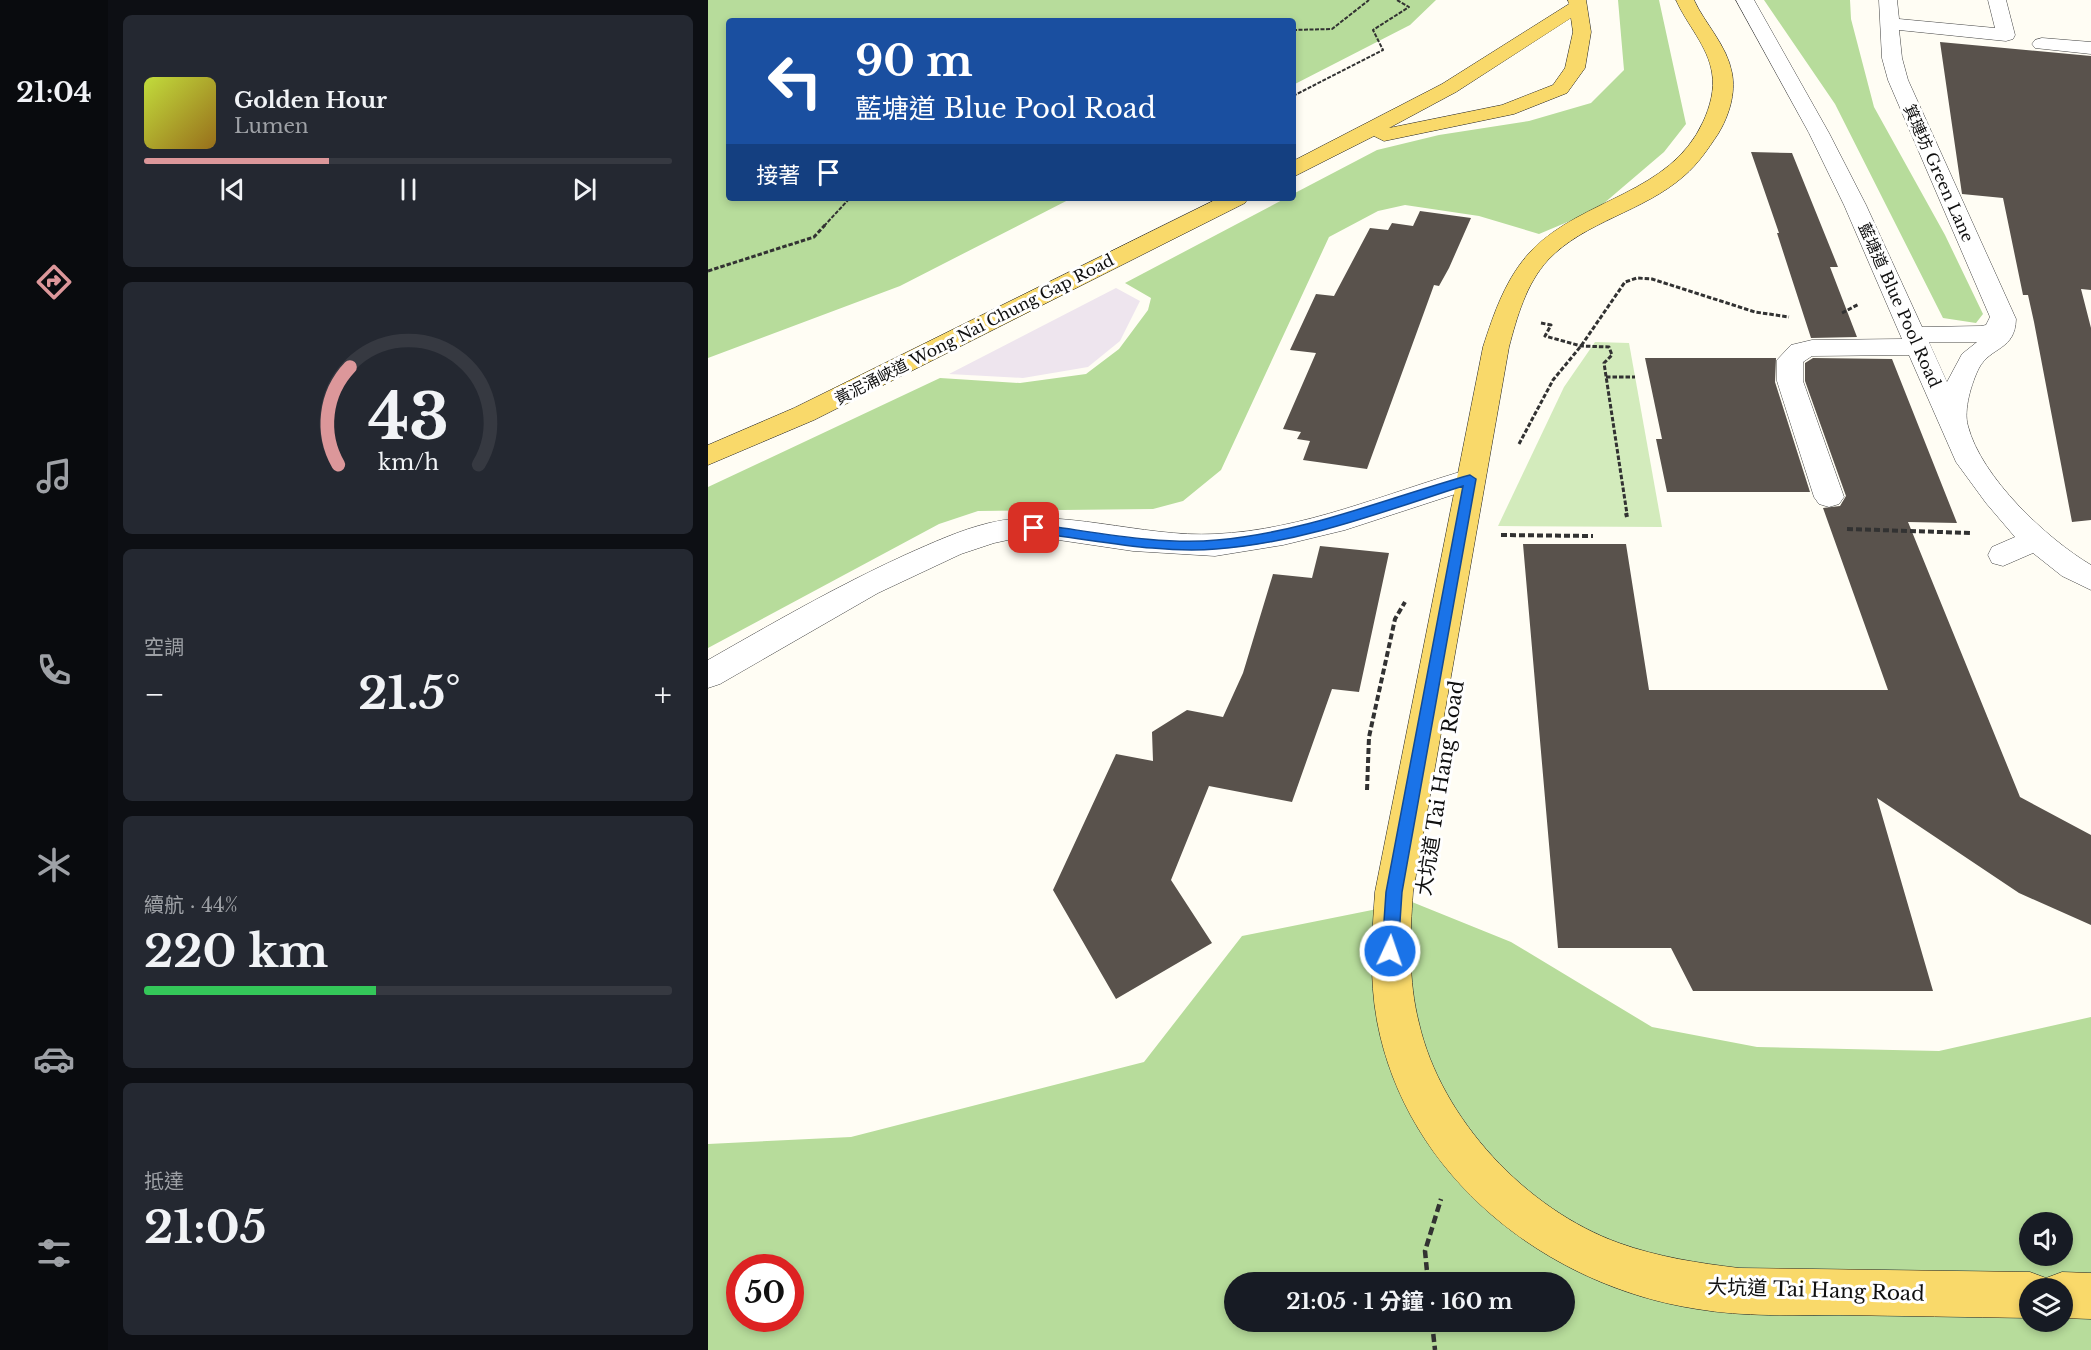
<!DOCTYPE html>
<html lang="zh-TW">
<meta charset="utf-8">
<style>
body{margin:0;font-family:"Libre Baskerville","Noto Sans TC",serif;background:#242831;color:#f1f3f6;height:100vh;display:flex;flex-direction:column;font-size:22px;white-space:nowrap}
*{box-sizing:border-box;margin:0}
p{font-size:20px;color:#9ea1a6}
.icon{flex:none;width:33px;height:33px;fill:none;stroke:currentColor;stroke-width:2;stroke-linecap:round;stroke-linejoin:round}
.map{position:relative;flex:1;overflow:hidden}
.side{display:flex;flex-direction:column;gap:15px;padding:15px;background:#0d0f14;width:600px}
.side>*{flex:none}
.top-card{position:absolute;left:18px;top:18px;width:570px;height:183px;border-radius:6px;box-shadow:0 3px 9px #0003;background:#1a4fa0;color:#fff;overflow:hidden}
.controls{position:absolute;left:1311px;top:1212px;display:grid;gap:12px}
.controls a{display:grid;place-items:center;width:54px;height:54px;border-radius:50%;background:#171b24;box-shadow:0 3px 9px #0003;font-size:30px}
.speed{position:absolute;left:18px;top:1254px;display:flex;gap:12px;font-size:30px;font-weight:700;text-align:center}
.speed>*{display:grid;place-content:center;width:78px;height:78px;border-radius:50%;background:#171b24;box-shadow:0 3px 9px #0003;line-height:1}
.speed .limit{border:9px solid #d22;background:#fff;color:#111}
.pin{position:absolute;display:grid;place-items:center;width:51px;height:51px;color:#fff;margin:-26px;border-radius:12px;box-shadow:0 3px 9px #0006}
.me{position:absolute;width:66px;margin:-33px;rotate:3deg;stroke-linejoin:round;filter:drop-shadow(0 0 4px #0008)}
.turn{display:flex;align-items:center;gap:21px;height:126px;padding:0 30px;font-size:27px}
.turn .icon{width:78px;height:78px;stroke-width:2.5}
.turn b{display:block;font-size:42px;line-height:51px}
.then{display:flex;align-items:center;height:57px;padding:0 30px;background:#0003;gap:12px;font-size:22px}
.big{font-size:45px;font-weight:700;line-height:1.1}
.side .tile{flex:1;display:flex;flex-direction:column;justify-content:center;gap:9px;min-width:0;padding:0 21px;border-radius:9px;background:#242831}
.side .dial{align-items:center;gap:0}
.dial svg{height:156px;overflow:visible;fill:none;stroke:#363941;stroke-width:7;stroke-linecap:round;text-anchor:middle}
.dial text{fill:#f1f3f6;stroke:none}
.song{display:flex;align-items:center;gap:18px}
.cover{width:72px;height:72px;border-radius:9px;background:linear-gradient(135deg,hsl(70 70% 55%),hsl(40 70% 35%))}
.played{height:6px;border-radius:3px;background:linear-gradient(90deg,#dc979a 35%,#363941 35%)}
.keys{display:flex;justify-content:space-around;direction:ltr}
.heat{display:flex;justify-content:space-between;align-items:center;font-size:33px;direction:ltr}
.charge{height:9px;border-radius:4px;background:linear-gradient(90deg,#34c759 44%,#363941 0)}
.trip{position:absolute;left:516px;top:1272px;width:351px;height:60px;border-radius:30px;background:#171b24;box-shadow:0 3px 9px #0003;font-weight:700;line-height:60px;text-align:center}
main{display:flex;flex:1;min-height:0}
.tab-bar{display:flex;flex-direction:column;width:108px;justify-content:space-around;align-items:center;background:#090b0e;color:#9ea1a6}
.tab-bar .icon{width:42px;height:42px}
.tab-bar .selected{color:#dc979a}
.tab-bar b{font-size:27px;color:#f1f3f6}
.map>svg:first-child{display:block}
.industrial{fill:#eee5ee}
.green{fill:#d3ebbc}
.forest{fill:#b7dc9b;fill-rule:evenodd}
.building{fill:#59524c}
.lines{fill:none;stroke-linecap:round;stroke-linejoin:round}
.minor-casing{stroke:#434343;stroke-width:1}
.major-casing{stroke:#212121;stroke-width:1}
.path-far3{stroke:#323232;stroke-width:2;stroke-dasharray:4 1.5;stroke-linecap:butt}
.path-far2{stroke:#323232;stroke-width:3;stroke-dasharray:4.5 2;stroke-linecap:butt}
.path-far1{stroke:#323232;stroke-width:4;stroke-dasharray:6 3;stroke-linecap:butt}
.path{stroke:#323232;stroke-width:4.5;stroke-dasharray:8 4;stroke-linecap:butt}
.minor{fill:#fff;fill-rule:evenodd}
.major{fill:#f9d96a;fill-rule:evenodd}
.route{fill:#1a73e8;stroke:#114b97;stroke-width:1.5}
.labels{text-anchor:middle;stroke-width:6;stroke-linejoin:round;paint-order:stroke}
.far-street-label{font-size:16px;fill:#101010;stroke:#fff}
.street-label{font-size:20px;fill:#101010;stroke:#fff}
</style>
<main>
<nav class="tab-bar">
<b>21:04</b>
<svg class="icon selected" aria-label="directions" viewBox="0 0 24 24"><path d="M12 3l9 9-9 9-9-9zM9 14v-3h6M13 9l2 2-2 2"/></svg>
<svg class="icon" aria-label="music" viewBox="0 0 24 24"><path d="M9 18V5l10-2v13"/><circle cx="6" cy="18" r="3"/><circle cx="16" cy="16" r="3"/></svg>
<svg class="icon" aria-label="phone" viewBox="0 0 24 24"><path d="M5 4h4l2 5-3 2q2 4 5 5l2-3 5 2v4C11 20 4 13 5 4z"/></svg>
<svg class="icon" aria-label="climate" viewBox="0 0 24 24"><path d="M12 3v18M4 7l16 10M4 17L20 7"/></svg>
<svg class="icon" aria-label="car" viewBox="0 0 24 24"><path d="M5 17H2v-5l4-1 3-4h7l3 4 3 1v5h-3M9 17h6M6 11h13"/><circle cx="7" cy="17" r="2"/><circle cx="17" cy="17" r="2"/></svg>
<svg class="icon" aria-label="filters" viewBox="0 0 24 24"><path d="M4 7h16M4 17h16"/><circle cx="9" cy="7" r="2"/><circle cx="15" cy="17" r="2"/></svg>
</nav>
<section class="side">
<div class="tile">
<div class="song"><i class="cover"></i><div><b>Golden Hour</b><p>Lumen</p></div></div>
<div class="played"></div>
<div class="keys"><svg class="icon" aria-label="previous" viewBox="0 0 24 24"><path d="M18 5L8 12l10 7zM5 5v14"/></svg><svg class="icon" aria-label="pause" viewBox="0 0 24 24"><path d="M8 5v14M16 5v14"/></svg><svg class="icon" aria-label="next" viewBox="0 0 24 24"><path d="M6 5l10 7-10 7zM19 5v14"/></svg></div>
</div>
<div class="tile dial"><svg viewBox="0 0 100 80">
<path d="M14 69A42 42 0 1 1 86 69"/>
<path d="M14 69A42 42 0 0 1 20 19" stroke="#dc979a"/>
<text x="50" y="56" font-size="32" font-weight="700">43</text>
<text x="50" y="72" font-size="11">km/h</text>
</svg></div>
<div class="tile"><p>空調</p>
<div class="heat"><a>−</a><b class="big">21.5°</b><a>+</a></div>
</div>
<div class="tile"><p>續航 · 44%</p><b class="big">220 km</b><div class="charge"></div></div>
<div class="tile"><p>抵達</p><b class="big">21:05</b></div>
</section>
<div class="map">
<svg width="1383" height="1350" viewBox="0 0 1383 1350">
<rect width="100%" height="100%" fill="#fffdf4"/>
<path class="industrial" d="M408,288L432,301L412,341L380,367L315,378L241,374Z"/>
<path class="green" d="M887,342L921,343L954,527L790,526L856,387Z"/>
<g class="forest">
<path d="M0,0H728L702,25L585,85V21H21V198H364L192,286L0,358Z"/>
<path d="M910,0H951L978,124L956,152L888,210L831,234L771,216L697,205L670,211L621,237L513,470L475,501L445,509L270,511L231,524L0,648V487L232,378L312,383L378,374L411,349L440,310L443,298L417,283L578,198H585V194L669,150L731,135L821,121L883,103L916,70Z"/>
<path d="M1056,0H1142L1143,19L1166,107L1237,235L1275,314L1268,323L1235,318L1127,104Z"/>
<path d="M704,902L803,942L944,1027L1049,1047L1231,1051L1383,1017V1350H0V1144L143,1137L436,1062L534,936ZM1322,1222H1354V1256H1322ZM32,1268H82V1318H32ZM526,1282H856V1322H526ZM1322,1288H1354V1322H1322Z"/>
</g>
<g class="building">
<path d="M1232,42L1383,56V290L1373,289L1383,328V520L1364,522L1326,322L1320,295H1315L1295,198L1254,194Z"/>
<path d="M1043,152L1084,153L1130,267H1122L1149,337L1103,338L1069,233H1071Z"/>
<path d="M712,211L763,218L741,268L731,286L726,285L659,469L595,460L602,441L589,439L593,432L575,429L608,353L582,350L608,294L626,296L662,228L680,230L684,223L705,226Z"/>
<path d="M937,358H1068L1067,382L1102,492H959L948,439H954Z"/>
<path d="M1105,358L1184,359L1249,523L1200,522L1312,797L1383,835V925L1311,893L1169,798L1225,991H985L963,948H850L815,544H918L941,690H1180L1115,508L1132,506L1138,496L1097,381V363Z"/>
<path d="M612,546L681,553L651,692L624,689L584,802L501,786L463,880L504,943L408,999L345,890L408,754L445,761L444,732L479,710L515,717L535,673L565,574L604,578Z"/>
</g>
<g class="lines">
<g class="minor-casing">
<g id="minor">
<path d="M1028,0H1046L1121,133L1158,205L1214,327L1273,326L1278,325L1282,317L1180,80L1174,58L1171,0H1189L1191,19L1287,28L1280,0H1298L1307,35L1305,39L1298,41L1191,30L1194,58L1200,80L1308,319C1307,351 1283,346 1271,368C1264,382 1255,410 1260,426C1273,477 1339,539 1383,565V590L1354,576L1325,553L1295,566L1284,563L1280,555L1284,547L1307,537L1278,503L1248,462L1201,355L1104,356L1095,362V381L1136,497L1131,504L1121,507L1111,504L1106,497L1069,381V360L1083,345L1104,340L1194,339L1136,205L1101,133ZM1221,342H1269L1254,354L1239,382Z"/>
<path d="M1334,38L1383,42V54L1327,48L1324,44L1327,40Z"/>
<path d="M762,469L772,472L776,479L772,486L637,530L575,545L507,556L425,551L344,539L309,538L286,543L253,554L170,593L12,684L0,688V660C65,623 129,586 197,555C224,543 252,530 281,523C350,506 435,538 507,534C596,530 678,493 762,469Z"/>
</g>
</g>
<g class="major-casing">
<g id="major">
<path d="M860,0H878L883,32L877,68L859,93L806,114L676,141L666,136L585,177V161L734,84L861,4ZM863,18L865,32L857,68L845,85L794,105L681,128L748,92Z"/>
<path d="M968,0H986C997,24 1019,45 1024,73C1028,93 1021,116 1010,134C1000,149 990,164 976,176C935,212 877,221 840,260C818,284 809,317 801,347L705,892C702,936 700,980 711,1023C733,1119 819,1210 911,1243C950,1257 990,1263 1031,1268L1322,1272L1338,1278L1354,1272L1383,1273V1319L1354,1318V1288H1322V1318C1258,1317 1195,1316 1132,1315C1084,1315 1036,1317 989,1309C838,1286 698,1176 669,1021C661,978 664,935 667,892L775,347C786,313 798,277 824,250C875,198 962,194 995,122C1002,107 1007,89 1004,73C1000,46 979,25 968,0Z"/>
<path d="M511,198H540L537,203L106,420L0,465V445L86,408Z"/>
</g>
</g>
<g class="path-far3">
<path d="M585,30L624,29L661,0"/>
<path d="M585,96L675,50L665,30L701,7L689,0"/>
<path d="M116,226L142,198"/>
</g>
<g class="path-far2">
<path d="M0,271L106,237L117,225"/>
<path d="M1134,313L1151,304"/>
<path d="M833,323L843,325L837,336L873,346L901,347L904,355L896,363L919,514"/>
<path d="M898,377H927"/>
<path d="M811,444L845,380L873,346L917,282L929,278L944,279L1047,312L1081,317"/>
</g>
<g class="path-far1">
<path d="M918,513L919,517"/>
<path d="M1139,529L1263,533"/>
<path d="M793,535L885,536"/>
<path d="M659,790L661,737L687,619L697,602"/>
</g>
<g class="path">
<path d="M720,1282L717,1251L733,1199"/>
<path d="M724,1322L727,1350"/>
</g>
<use href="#minor" class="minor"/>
<use href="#major" class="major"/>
</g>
<path class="route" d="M762,475L768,479L694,892L690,951L688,956L682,958L676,956L674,951L678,892L755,486C674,512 593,543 508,549C450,554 384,539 326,533L320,528L326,524C382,531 453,546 509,540C599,532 676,499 762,475Z"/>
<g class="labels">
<g class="far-street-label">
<text transform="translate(1231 173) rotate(66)" y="6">箕璉坊 Green Lane</text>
<text transform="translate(1192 305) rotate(66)" y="6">藍塘道 Blue Pool Road</text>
<text transform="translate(266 329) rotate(-27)" y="6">黃泥涌峽道 Wong Nai Chung Gap Road</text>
</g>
<g class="street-label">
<text transform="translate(732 788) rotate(-81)" y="7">大坑道 Tai Hang Road</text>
<text transform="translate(1108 1290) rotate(2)" y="7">大坑道 Tai Hang Road</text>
</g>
</g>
</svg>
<div class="controls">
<a><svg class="icon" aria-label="sound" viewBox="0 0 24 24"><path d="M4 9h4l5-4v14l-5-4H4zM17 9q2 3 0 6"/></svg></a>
<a><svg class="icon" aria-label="layers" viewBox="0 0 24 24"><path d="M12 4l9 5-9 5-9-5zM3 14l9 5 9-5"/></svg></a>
</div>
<div class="speed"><div class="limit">50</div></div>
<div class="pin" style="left:326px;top:528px;background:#d93025"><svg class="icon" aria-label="arrive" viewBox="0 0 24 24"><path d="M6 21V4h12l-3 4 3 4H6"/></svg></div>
<svg class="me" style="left:682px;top:951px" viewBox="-20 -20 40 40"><circle r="17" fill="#1a73e8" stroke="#fff" stroke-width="3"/><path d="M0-11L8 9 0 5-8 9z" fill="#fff"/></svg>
<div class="trip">21:05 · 1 分鐘 · 160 m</div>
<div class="top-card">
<div class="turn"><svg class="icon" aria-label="left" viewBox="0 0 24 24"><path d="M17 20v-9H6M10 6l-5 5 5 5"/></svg><div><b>90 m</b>藍塘道 Blue Pool Road</div></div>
<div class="then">接著<svg class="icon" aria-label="arrive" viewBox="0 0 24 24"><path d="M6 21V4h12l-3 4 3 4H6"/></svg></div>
</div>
</div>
</main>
